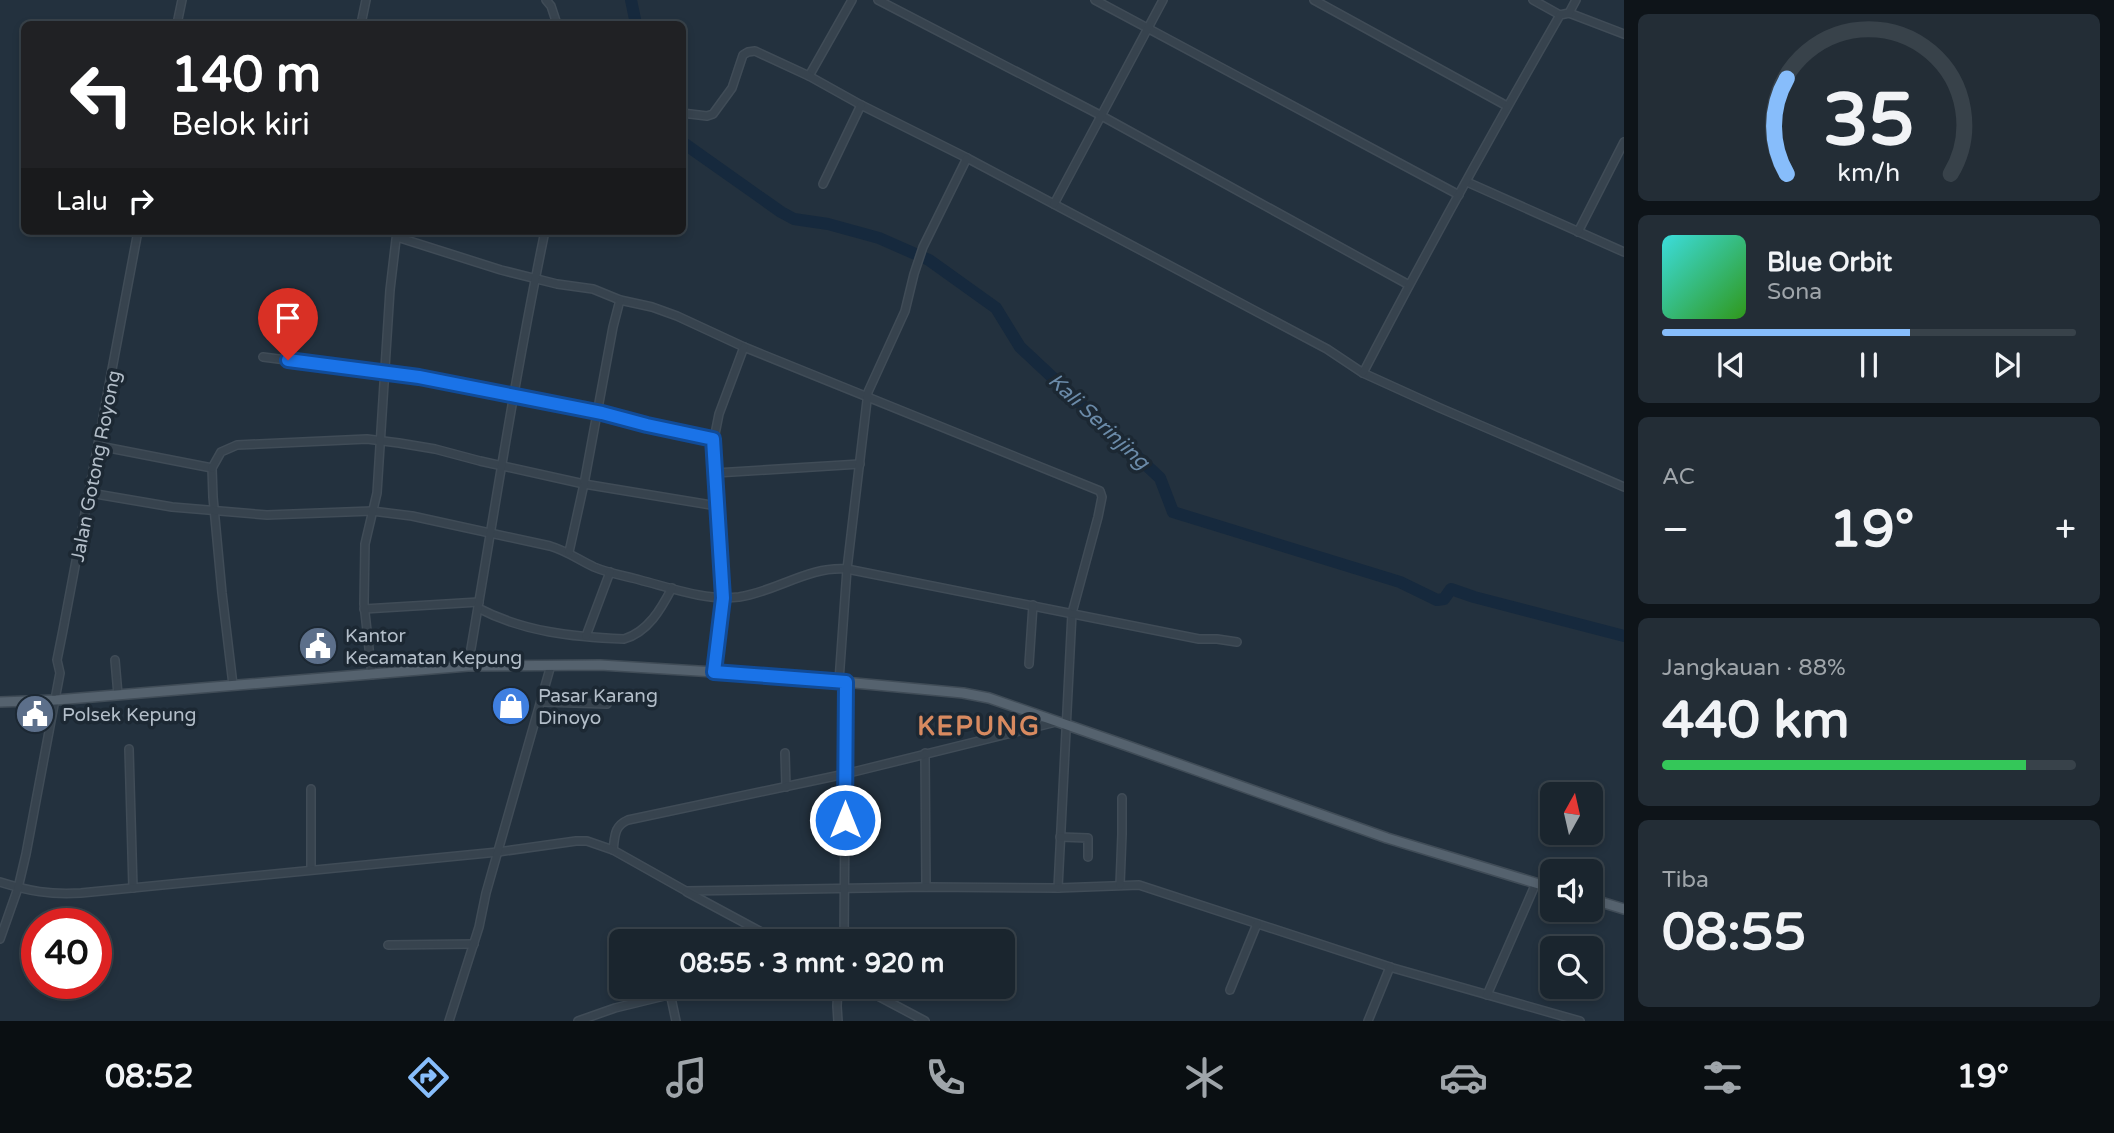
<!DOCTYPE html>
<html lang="id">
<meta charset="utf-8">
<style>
body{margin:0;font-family:"Varela Round",sans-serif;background:#232d36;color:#f1f3f6;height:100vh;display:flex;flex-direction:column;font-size:26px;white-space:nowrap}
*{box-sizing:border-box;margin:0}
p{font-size:23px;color:#9fa5aa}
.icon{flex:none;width:38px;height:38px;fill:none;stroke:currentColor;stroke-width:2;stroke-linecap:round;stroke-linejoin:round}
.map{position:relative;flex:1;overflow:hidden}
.details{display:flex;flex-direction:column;gap:14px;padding:14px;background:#0e1419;width:490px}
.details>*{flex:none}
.guide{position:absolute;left:21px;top:21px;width:665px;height:214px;border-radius:10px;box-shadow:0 4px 10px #0003,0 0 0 2px #38424a;background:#202124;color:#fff;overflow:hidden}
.needle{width:46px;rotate:8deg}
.fabs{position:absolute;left:1540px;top:782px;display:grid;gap:14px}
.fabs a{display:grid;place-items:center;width:63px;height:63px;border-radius:10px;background:#1a252e;box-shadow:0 4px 10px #0003,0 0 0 2px #38424a;font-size:35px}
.speed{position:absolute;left:21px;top:908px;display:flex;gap:14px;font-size:35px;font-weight:700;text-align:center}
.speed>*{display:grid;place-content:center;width:91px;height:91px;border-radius:50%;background:#1a252e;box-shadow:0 4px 10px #0003,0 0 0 2px #38424a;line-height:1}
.speed .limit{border:10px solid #d22;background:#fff;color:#111}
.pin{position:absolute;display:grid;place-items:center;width:60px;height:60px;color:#fff;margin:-72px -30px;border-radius:50% 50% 50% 0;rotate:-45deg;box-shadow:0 0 7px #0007}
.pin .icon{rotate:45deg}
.me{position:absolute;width:77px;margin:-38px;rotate:0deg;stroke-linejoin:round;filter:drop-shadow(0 0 5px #0008)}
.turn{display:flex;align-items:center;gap:24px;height:147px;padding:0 35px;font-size:32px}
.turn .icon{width:91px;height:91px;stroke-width:2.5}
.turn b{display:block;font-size:49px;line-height:60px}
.then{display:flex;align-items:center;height:66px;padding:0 35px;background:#0003;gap:14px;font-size:26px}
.big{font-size:52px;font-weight:700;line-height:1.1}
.details .widget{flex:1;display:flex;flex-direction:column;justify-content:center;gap:10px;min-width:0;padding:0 24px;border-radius:10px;background:#232d36}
.details .dial{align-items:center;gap:0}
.dial svg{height:182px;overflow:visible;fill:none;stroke:#38424a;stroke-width:7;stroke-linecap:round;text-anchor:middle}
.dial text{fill:#f1f3f6;stroke:none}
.song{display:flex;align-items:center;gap:21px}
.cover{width:84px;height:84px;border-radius:10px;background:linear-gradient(135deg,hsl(180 70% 55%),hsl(110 70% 35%))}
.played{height:7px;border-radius:4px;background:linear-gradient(90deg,#87bdfb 60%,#38424a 60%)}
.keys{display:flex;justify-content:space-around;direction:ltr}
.heat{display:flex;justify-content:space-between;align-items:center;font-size:38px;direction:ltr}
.charge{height:10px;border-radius:5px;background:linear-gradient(90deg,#34c759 88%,#38424a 0)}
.trip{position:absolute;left:609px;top:929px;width:406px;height:70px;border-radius:10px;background:#1a252e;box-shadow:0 4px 10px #0003,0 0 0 2px #38424a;font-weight:700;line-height:70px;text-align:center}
.dock{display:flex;height:112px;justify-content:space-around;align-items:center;background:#0a0f12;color:#9fa5aa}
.dock .icon{width:49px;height:49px}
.dock .on{color:#87bdfb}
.dock b{font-size:32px;color:#f1f3f6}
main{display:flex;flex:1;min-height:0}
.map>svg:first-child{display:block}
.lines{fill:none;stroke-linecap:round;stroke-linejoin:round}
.river{stroke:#16293d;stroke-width:12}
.minor-casing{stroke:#404c57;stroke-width:10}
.major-casing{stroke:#404c57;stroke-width:12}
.minor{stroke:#37434e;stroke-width:7}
.major{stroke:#55626e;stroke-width:9}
.route-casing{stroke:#114b97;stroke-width:18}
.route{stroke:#1a73e8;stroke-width:12}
.labels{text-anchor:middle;stroke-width:7;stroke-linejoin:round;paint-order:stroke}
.street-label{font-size:19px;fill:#b3bec9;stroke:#1c2833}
.poi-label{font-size:19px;fill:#b3bec9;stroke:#1c2833;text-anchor:start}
.water-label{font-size:21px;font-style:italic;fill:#6b8ba9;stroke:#1c2833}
.district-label{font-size:26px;font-weight:bold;letter-spacing:2px;fill:#d88a60;stroke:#1c2833}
</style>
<main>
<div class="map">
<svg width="1624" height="1021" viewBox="0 0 1624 1021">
<rect width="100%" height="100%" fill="#23313e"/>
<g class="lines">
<g class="river">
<path d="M631,0L636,24"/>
<path d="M682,142L781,212L794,219L828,224L879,238L929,260L996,308L1020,347L1160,478L1173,512L1400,582L1437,600L1444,599L1451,589L1474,597L1624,636"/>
</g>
<g class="minor-casing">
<g id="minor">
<path d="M546,0L551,6L557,24"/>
<path d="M878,0L1100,115L1409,285"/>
<path d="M1095,0L1459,195"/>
<path d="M1314,0L1507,106"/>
<path d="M1533,0L1560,15"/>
<path d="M1569,13L1624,34"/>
<path d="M177,24L182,0"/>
<path d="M361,24L366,0"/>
<path d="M809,76L852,0"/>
<path d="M682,113L707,116L713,114L732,88L743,55L748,52L755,51L809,76L861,105L967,158L1327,349L1363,373L1440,408L1624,487"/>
<path d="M1467,182L1624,252"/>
<path d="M823,184L861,105"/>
<path d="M1054,204L1163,0"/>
<path d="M1578,232L1624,142"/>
<path d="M397,237L501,270L557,284L593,289L620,300L652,307L677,316L744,347L1100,491L1102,497L1098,517L1072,613L1058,888"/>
<path d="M263,357L419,377L602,413L647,425L714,439"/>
<path d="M1363,373C1426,252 1492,133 1560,15L1569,13L1576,0"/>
<path d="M99,446L212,468L213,497L222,593L233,685"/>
<path d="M212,468L221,452L237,445L367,439L399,443L435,449L480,461L584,484L717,506"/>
<path d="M716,473L860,464"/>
<path d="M90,493L172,507L267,515L372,511L412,516L550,546C567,551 579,560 594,567C608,573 625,576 640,580C671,588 706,601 739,597C778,591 808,566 847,569L1199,639H1217L1237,642"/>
<path d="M569,552L584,484L613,327L620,300"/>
<path d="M478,608C524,632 573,637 624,639C648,632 661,609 672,588"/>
<path d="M364,609L479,602"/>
<path d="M586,636L610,572"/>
<path d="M115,660L118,695"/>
<path d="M1029,664L1033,605"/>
<path d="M468,666C493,521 515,375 545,231"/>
<path d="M714,672L723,598L714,439L719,414L744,347"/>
<path d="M372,675L364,604L365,544L377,493L390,290L397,231"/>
<path d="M839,681L847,569L868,392L905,311L914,274L923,247L967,158"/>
<path d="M542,702L607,704"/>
<path d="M129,749L133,888"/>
<path d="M785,753L786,787"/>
<path d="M925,753L926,887"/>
<path d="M311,789V869"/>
<path d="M1060,837L1088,838V857"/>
<path d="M613,850C615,836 614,826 628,820L845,774L1056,722"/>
<path d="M0,882C29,891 50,895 81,893L498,852L576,841H587L613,850L686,891L926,887L1058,888L1139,885L1393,968L1580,1021"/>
<path d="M1120,885L1122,834V798"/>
<path d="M687,892L780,942"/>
<path d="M0,939L18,888L26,854L60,673L57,660L63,630L138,231"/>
<path d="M844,942L846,682"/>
<path d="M388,945L474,944"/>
<path d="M838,987L837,1006L838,1021"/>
<path d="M861,987L925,1021"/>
<path d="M1230,990L1257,924"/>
<path d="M670,993L676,1021"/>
<path d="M1487,995L1536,883"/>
<path d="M449,1021L479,927L486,893L551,665"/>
<path d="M578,1021L615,1008L701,987"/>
<path d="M1368,1021L1390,967"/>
</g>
</g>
<g class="major-casing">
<g id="major">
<path d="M0,702L56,700L468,666L600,665L779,676L963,693L989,698L1125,745L1387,838L1552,888"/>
<path d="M1591,899L1624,909"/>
</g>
</g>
<use href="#minor" class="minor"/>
<use href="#major" class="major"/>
</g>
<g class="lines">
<g class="route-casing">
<path id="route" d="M288,360L419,377L602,413L647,425L713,439L723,598L714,672L846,682L845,820"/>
</g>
<use href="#route" class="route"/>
</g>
<defs>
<g id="civic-disc" transform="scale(2.0125)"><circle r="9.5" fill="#5c6f8a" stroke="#1c2833"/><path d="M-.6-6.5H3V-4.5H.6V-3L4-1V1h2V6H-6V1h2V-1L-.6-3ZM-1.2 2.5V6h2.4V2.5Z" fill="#fff"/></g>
<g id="shop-disc" transform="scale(2.0125)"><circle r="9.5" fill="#3f7fe0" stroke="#1c2833"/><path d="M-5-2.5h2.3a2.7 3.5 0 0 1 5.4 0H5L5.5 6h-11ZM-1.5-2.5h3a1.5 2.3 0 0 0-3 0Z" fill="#fff"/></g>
</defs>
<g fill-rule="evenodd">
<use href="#civic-disc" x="318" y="646"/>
<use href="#shop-disc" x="511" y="706"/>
<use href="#civic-disc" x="35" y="714"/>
</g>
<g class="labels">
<g class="street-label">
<text transform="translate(95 466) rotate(-79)" y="7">Jalan Gotong Royong</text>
</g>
<g class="poi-label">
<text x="345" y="642">Kantor<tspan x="345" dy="22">Kecamatan Kepung</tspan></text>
<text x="538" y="702">Pasar Karang<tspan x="538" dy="22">Dinoyo</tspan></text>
<text x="62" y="721">Polsek Kepung</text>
</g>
<g class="water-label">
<text transform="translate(1099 421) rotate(43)" y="7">Kali Serinjing</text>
</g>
<g class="district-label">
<text x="979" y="735">KEPUNG</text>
</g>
</g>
</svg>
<div class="fabs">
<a><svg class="needle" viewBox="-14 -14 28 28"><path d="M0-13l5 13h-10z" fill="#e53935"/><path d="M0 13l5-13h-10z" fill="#9fa5aa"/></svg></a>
<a><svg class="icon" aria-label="sound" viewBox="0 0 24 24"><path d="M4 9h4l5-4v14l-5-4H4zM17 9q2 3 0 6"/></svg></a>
<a><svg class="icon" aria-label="search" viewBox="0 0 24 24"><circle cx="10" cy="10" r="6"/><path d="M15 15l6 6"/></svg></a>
</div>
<div class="speed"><div class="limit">40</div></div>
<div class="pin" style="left:288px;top:360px;background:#d93025"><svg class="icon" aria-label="arrive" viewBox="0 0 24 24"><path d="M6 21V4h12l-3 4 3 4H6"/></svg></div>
<svg class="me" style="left:845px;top:820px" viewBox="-20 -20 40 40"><circle r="17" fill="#1a73e8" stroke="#fff" stroke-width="3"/><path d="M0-11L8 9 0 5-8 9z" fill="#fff"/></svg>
<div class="trip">08:55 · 3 mnt · 920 m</div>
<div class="guide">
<div class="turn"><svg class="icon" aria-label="left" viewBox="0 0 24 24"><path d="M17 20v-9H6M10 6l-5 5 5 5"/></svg><div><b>140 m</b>Belok kiri</div></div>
<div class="then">Lalu<svg class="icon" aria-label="right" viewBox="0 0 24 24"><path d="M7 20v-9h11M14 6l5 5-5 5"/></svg></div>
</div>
</div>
<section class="details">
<div class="widget dial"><svg viewBox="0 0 100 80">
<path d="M14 69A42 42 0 1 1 86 69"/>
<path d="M14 69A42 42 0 0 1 14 27" stroke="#87bdfb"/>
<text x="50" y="56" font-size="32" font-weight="700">35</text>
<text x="50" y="72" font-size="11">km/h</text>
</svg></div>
<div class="widget">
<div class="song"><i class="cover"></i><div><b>Blue Orbit</b><p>Sona</p></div></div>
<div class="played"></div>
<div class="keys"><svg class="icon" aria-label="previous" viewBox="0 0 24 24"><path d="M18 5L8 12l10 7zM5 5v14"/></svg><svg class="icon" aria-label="pause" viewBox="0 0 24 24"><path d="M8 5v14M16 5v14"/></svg><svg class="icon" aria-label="next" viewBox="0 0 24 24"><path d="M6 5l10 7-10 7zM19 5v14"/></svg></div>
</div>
<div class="widget"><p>AC</p>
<div class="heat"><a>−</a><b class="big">19°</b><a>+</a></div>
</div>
<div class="widget"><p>Jangkauan · 88%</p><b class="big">440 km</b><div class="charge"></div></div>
<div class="widget"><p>Tiba</p><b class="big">08:55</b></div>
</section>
</main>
<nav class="dock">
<b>08:52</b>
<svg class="icon on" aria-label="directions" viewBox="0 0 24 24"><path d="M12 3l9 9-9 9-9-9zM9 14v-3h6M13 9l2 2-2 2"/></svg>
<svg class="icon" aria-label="music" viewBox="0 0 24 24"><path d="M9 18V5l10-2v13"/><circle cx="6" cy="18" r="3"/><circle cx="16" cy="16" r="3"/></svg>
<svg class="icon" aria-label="phone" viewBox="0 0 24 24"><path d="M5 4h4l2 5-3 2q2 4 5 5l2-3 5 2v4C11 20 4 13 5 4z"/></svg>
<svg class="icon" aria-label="climate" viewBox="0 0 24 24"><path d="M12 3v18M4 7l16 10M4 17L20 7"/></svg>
<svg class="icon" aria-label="car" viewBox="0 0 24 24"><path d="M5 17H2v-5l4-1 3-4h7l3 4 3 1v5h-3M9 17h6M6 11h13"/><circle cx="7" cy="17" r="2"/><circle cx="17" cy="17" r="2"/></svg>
<svg class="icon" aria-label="filters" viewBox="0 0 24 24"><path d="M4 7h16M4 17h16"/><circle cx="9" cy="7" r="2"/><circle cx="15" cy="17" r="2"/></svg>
<b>19°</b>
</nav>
